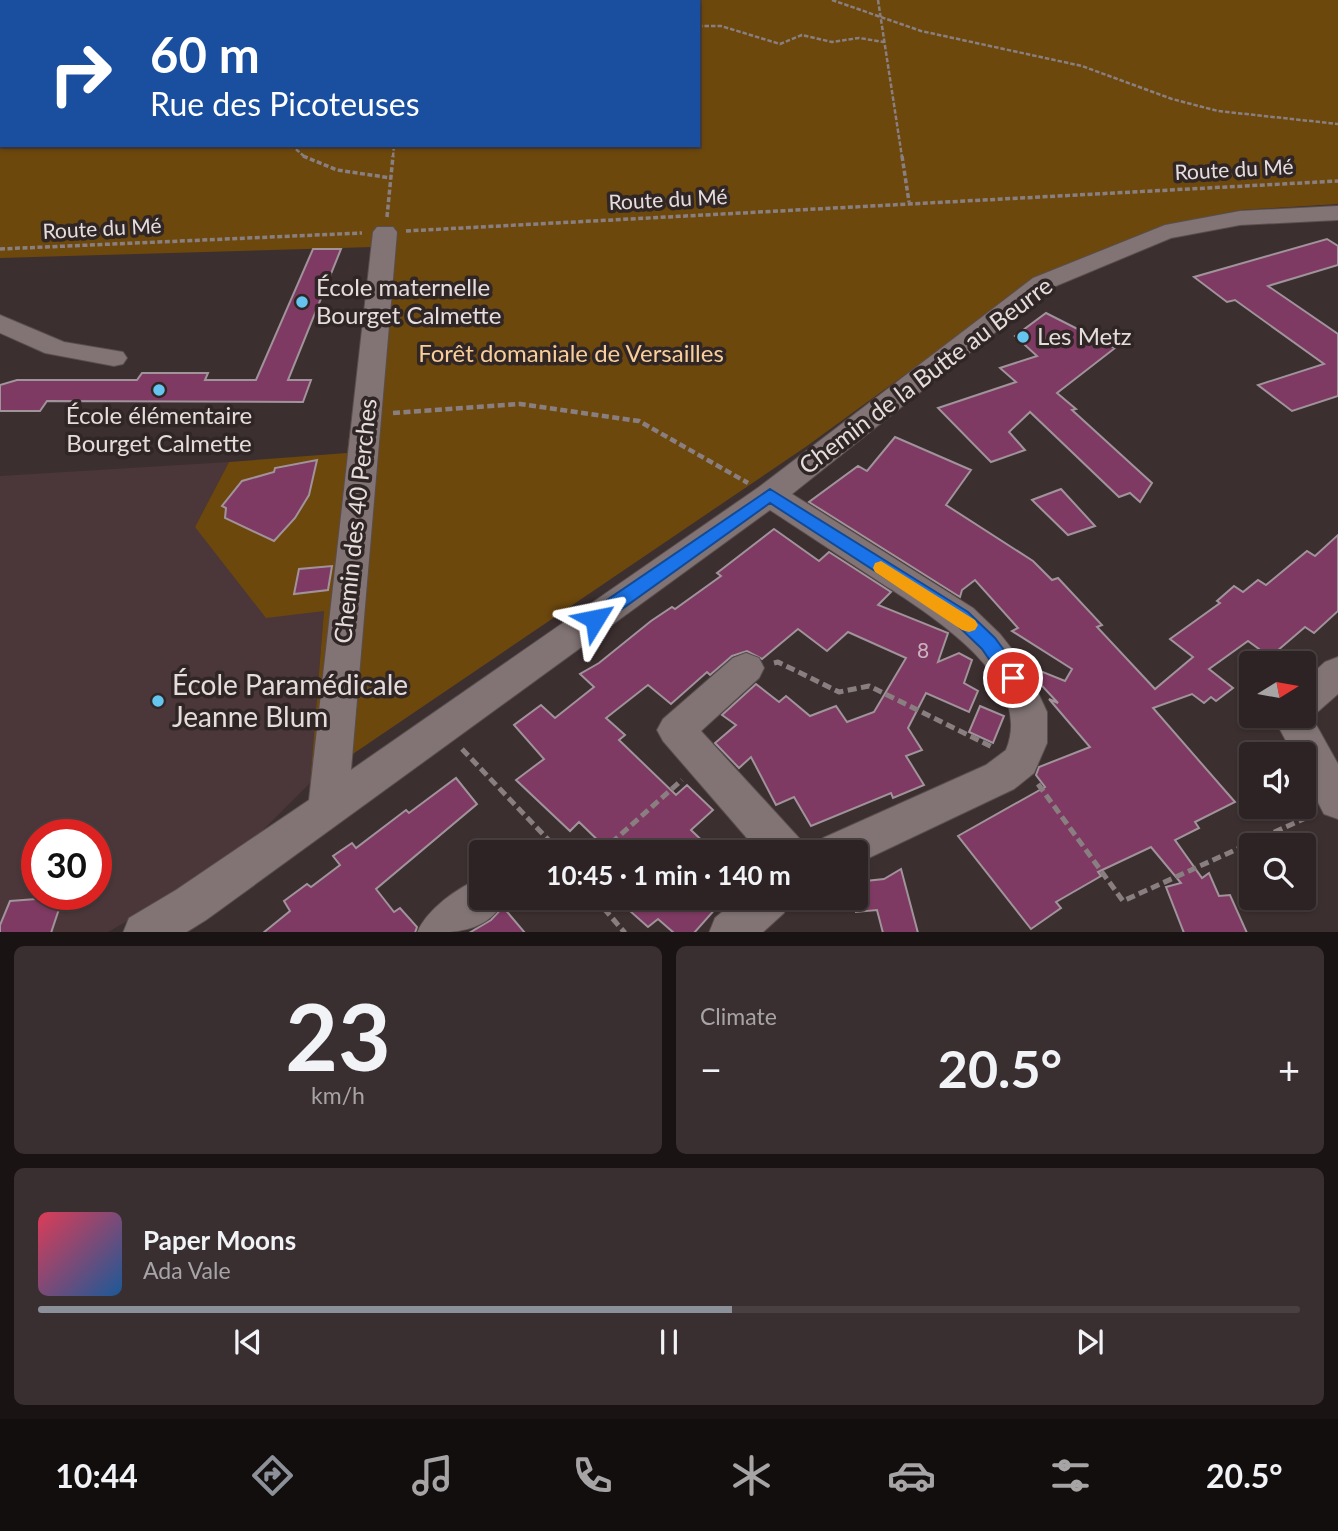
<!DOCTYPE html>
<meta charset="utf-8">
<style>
body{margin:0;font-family:Lato,sans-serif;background:#392f31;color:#f1f3f6;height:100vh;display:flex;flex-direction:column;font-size:26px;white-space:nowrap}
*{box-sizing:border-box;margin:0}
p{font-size:23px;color:#a7a4a6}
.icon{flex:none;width:38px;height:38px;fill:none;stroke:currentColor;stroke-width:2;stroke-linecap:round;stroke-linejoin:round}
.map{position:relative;height:932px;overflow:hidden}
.sheet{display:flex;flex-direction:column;gap:14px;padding:14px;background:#191314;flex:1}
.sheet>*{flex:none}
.top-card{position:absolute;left:0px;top:0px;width:700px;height:147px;box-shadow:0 2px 5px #0004,0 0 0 2px #484041;background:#1a4fa0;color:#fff;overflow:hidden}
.needle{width:46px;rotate:79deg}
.tools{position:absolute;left:1239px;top:651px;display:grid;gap:14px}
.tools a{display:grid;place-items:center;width:77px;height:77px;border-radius:7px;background:#2d2324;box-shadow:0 2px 5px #0004,0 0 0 2px #484041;font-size:35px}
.speed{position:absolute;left:21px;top:819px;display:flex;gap:14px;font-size:35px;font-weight:700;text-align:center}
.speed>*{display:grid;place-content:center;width:91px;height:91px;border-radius:50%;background:#2d2324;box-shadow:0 2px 5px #0004,0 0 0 2px #484041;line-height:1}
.speed .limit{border:10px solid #d22;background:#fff;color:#111}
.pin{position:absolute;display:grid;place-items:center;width:60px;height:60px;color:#fff;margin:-30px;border:4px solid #fff;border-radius:50%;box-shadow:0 2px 7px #0007}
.me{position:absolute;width:77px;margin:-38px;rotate:55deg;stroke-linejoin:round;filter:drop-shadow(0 0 5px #0008)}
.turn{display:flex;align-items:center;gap:24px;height:147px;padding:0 35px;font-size:32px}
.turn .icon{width:91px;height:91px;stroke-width:2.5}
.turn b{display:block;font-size:49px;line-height:60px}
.big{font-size:52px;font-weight:700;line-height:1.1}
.sheet .tile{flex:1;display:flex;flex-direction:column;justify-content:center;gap:10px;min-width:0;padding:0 24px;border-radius:10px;background:#392f31}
.sheet .dial{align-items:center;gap:0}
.dial b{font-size:91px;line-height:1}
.song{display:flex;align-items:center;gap:21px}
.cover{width:84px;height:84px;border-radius:10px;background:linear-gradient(135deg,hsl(350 70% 55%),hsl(210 70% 35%))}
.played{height:7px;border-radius:4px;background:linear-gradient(90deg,#8c9099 55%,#484041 55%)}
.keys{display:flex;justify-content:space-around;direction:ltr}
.heat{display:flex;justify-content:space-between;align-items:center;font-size:38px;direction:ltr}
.sheet .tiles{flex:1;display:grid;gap:14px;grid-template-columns:1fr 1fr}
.tile:last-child{grid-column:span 2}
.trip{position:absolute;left:469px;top:840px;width:399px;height:70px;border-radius:7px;background:#2d2324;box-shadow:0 2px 5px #0004,0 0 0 2px #484041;font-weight:700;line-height:70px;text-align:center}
.menu{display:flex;height:112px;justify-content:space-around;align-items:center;background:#120e0e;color:#a7a4a6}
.menu .icon{width:49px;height:49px}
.menu .selected{color:#8c9099}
.menu b{font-size:32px;color:#f1f3f6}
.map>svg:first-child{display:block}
.built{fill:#4b3739;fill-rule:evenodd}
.green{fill:#6d480d;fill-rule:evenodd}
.building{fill:#7e3a62;stroke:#a0939a;stroke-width:2}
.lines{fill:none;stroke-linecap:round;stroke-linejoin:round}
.minor-casing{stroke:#594e4f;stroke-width:2}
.path-far3{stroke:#8a7f80;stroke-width:2.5;stroke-dasharray:4.5 2;stroke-linecap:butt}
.path-far2{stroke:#8a7f80;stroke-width:3.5;stroke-dasharray:5 2.5;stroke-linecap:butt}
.path-far1{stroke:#8a7f80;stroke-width:4.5;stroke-dasharray:7 3.5;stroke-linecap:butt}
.path{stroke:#8a7f80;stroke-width:5;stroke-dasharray:9 4.5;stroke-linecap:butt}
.minor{fill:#827475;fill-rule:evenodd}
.route{fill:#1a73e8;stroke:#114b97;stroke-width:2}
.slow{fill:#f59e0b}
.poi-dot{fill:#65c5ef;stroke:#312626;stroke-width:2.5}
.labels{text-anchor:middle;stroke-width:7;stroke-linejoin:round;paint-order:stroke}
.far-street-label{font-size:21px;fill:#e5dddd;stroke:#312626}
.number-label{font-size:21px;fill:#cbb4be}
.poi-label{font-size:24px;fill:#e5dddd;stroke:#312626;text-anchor:start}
.park-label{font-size:24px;fill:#f8ce9a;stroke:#312626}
.street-label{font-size:24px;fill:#e5dddd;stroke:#312626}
.near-poi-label{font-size:28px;fill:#e5dddd;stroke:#312626;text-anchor:start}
</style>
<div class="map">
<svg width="1338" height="933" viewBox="0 0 1338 933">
<rect width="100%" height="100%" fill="#3c2f30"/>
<path class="built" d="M229,462L195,527L324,611L310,783L232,861L108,932L0,933V476ZM37,835H96V894H37Z"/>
<path class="green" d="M0,0H1338V204L1241,210L1167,225L1036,279L807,446L310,783L324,611L266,618L195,527L229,462L347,453L373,247L0,258ZM2,2H698V145H2Z"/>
<g class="building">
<path d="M1327,239L1338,246V265L1268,286L1338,334V396L1292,411L1258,385L1324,364L1235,300L1227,302L1194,277Z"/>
<path d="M313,249H341L288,380H311L303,402L47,401L40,411H0V385L17,380H137L142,373H208L205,380H256Z"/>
<path d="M1046,313L1115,348L1057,393L1076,409L1072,410L1152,483L1140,502L1130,493L1119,497L1030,412L1009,432L1025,450L991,462L938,408L1016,382L1000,368L1037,356L1015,336Z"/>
<path d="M895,437L971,470L946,505L1033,561L1052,580L1058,578L1102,625L1097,627L1155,689L1193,657L1170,639L1220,603L1217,601L1234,586L1243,592L1258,580L1266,585L1307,551L1315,556L1338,535V611L1314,633L1305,627L1270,657L1248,641L1209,669L1233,688L1216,701L1211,697L1204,703L1192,694L1153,708L1235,802L1195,822L1199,828L1175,840L1202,878L1209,873L1219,896L1230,895L1247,933H1184L1166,887L1181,883L1151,847L1098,872L1101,876L1056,902L1061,908L1031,929L958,836L1045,787L1036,775L1039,767L1090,747L1049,699L1058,703L1032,675L1028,666L1065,681L1072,669L1012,631L1018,628L975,580L962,590L960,597L809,502L858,466L867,471Z"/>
<path d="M317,460L309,495L295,518L274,541L225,518L226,508L222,506L242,481L274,472L275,468Z"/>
<path d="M1061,489L1095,526L1068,535L1032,500Z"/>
<path d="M774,529L819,561L829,552L891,592L878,605L948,633L938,662L959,653L972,660L964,683L978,691L969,712L926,693L908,728L922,750L906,756L924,785L893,798L891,793L811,826L794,797L776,805L751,757L739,768L715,743L736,725L722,715L756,684L779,702L786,696L810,716L836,706L847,722L874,712L906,658L848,632L827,651L798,629L762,659L747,651L732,656L710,675L707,672L671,704L648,685L606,718L625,735L619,740L676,795L687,785L713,810L691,830L714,852H610L579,822L570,831L516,780L544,759L514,725L541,705L555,718L594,687L580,674L599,663L651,621L672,607L675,609L721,576L717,573Z"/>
<path d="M332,566L328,590L294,594L299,569Z"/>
<path d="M980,706L1004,716L993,743L969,732Z"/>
<path d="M456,778L477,804L376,889L394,912L400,908L417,927L415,933H263L290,911L284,901L307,884L311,887L340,865L333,856L352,843L356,848L406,810L409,813Z"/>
<path d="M901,869L918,933H883L877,910L856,912V882L884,879Z"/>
<path d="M63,897L51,933H0V925L10,901Z"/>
<path d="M633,898H725L694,933H674L658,919L648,927L630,911L638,902Z"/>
<path d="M503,907L525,933H469L491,920Z"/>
</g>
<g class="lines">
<g class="minor-casing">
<g id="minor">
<path d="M1338,206V220L1240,225L1171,238L1051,288L792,494L973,608L1000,634L1026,667L1047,712V743L1034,773L1014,789L856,864V852H817L823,838L986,765L1006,750C1037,675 919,608 869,575C836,553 803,532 770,510L206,920L185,933H123L129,918L176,890L309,800L373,232L377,227H393L397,232L351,770L759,487L1033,278L1165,225L1240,211Z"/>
<path d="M0,315L64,342L123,352L127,358L123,364L114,366L45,353L0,333Z"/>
<path d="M746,653L759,658L764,668L759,678L701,731L799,838L805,852H759L663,741L657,730L663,719L733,658Z"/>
<path d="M1338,657V694L1314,715V721L1338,764V819L1324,814L1304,775V754H1293L1276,722L1278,716H1304V681L1325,662Z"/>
<path d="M481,878V898H505C489,933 454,933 417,933C427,909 457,888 481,878Z"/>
<path d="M738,898H790L784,913L762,933H709L715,918Z"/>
</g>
</g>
<g class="path-far3">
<path d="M832,0L921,31L1082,66L1172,99L1218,111L1338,124"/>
<path d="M878,0L902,157"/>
<path d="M698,26H721L780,44L802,35L832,42L859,38L884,42"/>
<path d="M291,145L305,157"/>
<path d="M393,157L394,145"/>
</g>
<g class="path-far2">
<path d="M303,156L337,170L391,178"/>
<path d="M902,156L909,202"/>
<path d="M387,217L393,156"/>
<path d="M406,231L1338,181"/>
<path d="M0,249L362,233"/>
</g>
<path class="path-far1" d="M393,413L520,404L639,421L748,483"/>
<g class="path">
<path d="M774,663L778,662L839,692L869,686L992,747"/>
<path d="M462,749L557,849L555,852"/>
<path d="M1038,784L1123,901L1312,815"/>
<path d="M557,849L564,844L572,852"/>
<path d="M601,852L682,780"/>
<path d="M595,898L625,933"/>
</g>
<use href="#minor" class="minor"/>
</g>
<path class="route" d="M770,489L968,612L995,638L1020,672L1023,678L1020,684L1013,686L1006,684L982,649L955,623L770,503L601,624L595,626L588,624L586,619L588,613Z"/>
<path class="slow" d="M881,561L975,620L978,625L975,630L969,632L962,630L875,572L873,568L875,563Z"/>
<g class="poi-dot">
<circle cx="302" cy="302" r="7"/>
<circle cx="1023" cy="337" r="7"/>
<circle cx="159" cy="390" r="7"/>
<circle cx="158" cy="701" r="7"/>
</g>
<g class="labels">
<g class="far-street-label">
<text transform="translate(1234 170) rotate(-3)" y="7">Route du Mé</text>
<text transform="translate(668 200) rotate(-3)" y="7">Route du Mé</text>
<text transform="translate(102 229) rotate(-3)" y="7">Route du Mé</text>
</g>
<g class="number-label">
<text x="923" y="658">8</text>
</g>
<g class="poi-label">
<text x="316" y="296">École maternelle<tspan x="316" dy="28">Bourget Calmette</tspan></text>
<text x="1037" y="345">Les Metz</text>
<text x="159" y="424" text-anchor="middle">École élémentaire<tspan x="159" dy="28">Bourget Calmette</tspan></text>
</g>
<g class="park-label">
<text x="571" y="362">Forêt domaniale de Versailles</text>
</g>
<g class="street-label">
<text transform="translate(926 376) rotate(-37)" y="8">Chemin de la Butte au Beurre</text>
<text transform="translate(356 521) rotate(-84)" y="8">Chemin des 40 Perches</text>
</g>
<g class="near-poi-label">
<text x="172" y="695">École Paramédicale<tspan x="172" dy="32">Jeanne Blum</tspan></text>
</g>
</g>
</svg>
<div class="tools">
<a><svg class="needle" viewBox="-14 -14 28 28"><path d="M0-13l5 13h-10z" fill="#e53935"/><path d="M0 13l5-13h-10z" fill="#a7a4a6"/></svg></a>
<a><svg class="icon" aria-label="sound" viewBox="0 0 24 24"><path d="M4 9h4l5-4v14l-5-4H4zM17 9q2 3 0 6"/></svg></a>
<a><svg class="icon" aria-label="search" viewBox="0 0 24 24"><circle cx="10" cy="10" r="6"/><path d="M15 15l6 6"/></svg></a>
</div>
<div class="speed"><div class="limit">30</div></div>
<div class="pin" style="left:1013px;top:678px;background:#d93025"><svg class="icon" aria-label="arrive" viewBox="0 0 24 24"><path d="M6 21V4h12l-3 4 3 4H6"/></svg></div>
<svg class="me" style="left:595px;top:619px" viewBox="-20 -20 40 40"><path d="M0-17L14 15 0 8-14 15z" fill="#1a73e8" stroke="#fff" stroke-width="4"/></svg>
<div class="trip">10:45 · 1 min · 140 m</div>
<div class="top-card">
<div class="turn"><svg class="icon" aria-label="right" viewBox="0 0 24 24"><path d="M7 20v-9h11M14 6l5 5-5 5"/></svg><div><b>60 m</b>Rue des Picoteuses</div></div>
</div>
</div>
<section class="sheet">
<div class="tiles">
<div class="tile dial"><b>23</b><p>km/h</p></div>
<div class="tile"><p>Climate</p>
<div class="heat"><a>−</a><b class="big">20.5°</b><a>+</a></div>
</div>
<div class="tile">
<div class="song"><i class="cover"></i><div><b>Paper Moons</b><p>Ada Vale</p></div></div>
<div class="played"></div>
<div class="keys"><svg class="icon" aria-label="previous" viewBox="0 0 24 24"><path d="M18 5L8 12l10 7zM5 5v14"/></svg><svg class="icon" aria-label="pause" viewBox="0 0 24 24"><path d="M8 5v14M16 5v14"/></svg><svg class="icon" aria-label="next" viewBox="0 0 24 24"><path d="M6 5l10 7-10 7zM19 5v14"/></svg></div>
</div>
</div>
</section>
<nav class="menu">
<b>10:44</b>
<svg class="icon selected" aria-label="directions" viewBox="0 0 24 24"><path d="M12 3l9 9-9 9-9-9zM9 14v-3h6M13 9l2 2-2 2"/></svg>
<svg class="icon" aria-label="music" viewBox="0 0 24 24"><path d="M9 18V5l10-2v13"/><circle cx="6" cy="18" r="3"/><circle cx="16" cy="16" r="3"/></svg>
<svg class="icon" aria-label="phone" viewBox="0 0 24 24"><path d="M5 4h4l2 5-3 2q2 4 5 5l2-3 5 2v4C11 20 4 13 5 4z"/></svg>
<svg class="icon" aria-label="climate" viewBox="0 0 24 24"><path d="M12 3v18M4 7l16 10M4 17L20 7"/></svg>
<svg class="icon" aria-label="car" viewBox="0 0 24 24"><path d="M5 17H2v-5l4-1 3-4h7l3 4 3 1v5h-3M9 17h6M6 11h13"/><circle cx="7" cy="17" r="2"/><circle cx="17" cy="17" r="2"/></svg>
<svg class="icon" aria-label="filters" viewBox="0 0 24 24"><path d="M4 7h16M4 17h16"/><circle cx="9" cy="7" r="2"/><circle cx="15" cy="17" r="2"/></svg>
<b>20.5°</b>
</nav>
